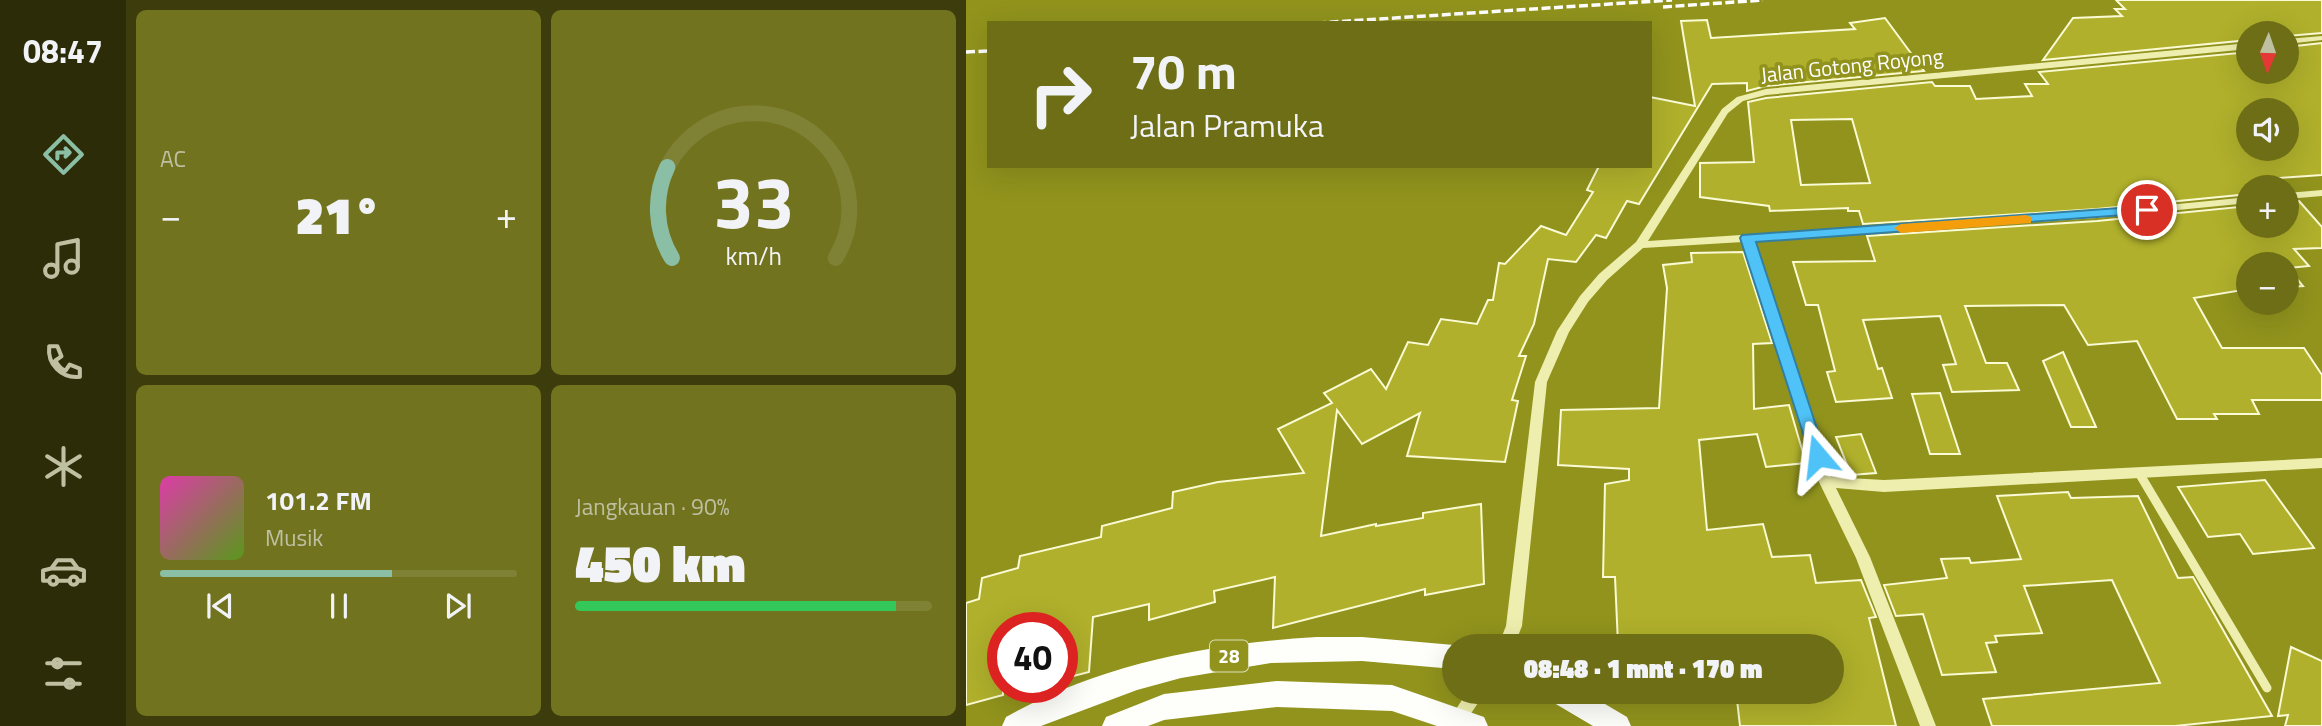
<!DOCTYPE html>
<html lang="id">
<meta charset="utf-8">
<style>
body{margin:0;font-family:"Titillium Web",sans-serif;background:#72731f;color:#f1f3f6;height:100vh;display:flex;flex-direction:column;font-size:26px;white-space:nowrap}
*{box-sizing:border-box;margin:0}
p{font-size:23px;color:#bfc0a1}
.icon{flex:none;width:38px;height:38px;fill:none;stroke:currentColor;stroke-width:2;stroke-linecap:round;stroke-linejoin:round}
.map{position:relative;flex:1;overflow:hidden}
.sheet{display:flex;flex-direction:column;gap:10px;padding:10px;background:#3c3c0c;width:840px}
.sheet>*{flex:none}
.hud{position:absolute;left:21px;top:21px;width:665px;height:147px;border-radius:0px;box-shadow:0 7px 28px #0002;background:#6d6e16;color:#f1f3f6;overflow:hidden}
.needle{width:46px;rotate:182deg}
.controls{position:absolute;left:1270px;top:21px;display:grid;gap:14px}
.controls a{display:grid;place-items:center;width:63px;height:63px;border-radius:50%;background:#6d6e16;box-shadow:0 7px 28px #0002;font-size:35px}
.speed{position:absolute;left:21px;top:612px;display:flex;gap:14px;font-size:35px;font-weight:700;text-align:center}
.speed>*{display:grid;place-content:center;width:91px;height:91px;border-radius:50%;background:#6d6e16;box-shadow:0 7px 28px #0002;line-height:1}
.speed .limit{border:10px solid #d22;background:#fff;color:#111}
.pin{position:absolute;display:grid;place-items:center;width:60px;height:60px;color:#fff;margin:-30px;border:4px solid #fff;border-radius:50%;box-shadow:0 2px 7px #0007}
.me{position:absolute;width:77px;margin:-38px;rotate:343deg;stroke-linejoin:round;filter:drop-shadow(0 0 5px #0008)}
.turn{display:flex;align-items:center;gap:24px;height:147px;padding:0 28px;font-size:32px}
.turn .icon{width:91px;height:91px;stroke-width:2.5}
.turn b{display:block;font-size:49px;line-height:60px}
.big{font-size:52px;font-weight:800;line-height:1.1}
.sheet .tile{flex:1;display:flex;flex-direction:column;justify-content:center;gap:10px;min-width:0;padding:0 24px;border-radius:10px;background:#72731f}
.sheet .dial{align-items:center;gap:0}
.dial svg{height:182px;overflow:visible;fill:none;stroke:#7f8135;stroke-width:7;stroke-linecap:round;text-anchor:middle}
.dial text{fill:#f1f3f6;stroke:none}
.song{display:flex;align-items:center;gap:21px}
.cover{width:84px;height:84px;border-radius:10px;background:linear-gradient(135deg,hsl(320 70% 55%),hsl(90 70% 35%))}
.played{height:7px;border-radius:4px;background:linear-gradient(90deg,#8abfa5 65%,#7f8135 65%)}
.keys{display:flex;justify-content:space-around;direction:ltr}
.heat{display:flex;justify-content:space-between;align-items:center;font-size:38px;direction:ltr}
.charge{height:10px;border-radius:5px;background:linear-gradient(90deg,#34c759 90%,#7f8135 0)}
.sheet .tiles{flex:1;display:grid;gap:10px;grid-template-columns:repeat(2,1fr)}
.trip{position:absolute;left:476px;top:634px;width:402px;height:70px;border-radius:35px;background:#6d6e16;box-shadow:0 7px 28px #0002;font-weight:800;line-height:70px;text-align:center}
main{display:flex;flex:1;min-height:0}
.tab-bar{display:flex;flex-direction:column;width:126px;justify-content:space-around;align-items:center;background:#2c2c09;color:#bfc0a1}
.tab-bar .icon{width:49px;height:49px}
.tab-bar .selected{color:#8abfa5}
.tab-bar b{font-size:32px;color:#f1f3f6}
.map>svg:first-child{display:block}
.building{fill:#b0b02c;stroke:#fafad4;stroke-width:2;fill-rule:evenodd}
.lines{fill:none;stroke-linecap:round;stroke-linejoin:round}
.minor{stroke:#eeeeae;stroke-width:9}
.tertiary{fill:#eeeeae;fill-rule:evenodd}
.trunk{fill:#fefffa;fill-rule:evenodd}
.rail{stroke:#fff;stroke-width:3.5;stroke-dasharray:9 3.5;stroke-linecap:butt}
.route{fill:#4fc3f7;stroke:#337fa1;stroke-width:2}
.slow{fill:#f59e0b}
.labels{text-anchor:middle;stroke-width:7;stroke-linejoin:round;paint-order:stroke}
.shield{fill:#91931d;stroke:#dedfbb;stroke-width:2}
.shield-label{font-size:19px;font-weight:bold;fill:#fff}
.street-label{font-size:21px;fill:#fff;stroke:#91931d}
</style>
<main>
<nav class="tab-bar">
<b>08:47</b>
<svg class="icon selected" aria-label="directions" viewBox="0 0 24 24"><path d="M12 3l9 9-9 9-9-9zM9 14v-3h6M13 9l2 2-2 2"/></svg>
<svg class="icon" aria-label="music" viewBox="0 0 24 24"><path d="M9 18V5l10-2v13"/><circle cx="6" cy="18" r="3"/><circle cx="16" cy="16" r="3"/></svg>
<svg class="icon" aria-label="phone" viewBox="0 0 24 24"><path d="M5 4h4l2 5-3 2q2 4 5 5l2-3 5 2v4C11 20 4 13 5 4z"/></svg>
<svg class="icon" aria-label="climate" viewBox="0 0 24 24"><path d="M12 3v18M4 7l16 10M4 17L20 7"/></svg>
<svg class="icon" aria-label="car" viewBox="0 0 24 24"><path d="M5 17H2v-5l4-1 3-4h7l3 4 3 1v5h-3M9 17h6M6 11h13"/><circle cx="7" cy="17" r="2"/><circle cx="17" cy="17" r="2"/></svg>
<svg class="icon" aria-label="filters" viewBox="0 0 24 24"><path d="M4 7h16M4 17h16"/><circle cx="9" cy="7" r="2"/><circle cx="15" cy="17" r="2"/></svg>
</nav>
<section class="sheet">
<div class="tiles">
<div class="tile"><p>AC</p>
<div class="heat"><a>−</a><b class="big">21°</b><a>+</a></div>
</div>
<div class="tile dial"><svg viewBox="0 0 100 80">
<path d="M14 69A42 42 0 1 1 86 69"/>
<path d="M14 69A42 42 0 0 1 12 29" stroke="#8abfa5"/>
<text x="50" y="56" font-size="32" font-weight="700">33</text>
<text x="50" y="72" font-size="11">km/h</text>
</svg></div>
<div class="tile">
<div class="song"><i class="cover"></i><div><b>101.2 FM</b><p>Musik</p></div></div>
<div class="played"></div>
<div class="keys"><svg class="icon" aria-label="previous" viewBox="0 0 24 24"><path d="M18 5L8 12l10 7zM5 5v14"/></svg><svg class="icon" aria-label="pause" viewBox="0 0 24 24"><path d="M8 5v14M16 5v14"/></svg><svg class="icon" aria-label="next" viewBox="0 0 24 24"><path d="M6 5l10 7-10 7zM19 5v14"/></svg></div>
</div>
<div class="tile"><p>Jangkauan · 90%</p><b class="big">450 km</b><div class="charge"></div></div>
</div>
</section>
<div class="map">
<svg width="1356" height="726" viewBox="0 0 1356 726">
<rect width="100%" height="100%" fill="#91931d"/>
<g class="building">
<path d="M1150,0H1356V33L1321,36V33H1283V40L1077,60L1107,18L1156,16L1149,9H1159Z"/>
<path d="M919,18L958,71L800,86L781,91V83L746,84L673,204L661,201L640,238L630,235L610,262L582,259L568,324L553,356H560L546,400L552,401L539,462L441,456L454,413L396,444L371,410L355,536L410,524V526L457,518V513L515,504L518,584L459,595V589L307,628L309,577L248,591L249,602L183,620V604L127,617L123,672L96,679V628H37V695L0,705V603L13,599L16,578L52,568L54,556L135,537L136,526L206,508L207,492L252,482L338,473L312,429L366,403L358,393L405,369L420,389L442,342L462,345L475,319L511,324L522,300H527L533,263L539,264L575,226L600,235L627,192L621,190L633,166H684V97L729,106L715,21L741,20L745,38L889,29L884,23Z"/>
<path d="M1356,43V175L1313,178L1321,187H1283V194L1131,209L897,224L893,211H882V208L804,211L803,206L734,197V163L788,162L782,102L800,98L966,82L969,86H1004L1010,99L1066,96L1059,84H1082L1073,72L1283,52V72H1321V47ZM1283,110H1321V149H1283ZM886,119L904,183L835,185L825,120Z"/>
<path d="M1333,201L1356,227V248L1328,249L1343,266L1322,268L1337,286L1321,287V264H1283V289L1228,298L1256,348H1338L1356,375V400H1286L1293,414H1248L1251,419H1211L1171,341L1122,345L1098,305L999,306L1020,363H1041L1053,390L986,392L977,365L990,364L974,316L897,320L912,369L916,368L926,398L870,402L861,372L869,371L852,305H840L827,262L909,261L901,236L1131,221L1283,206V226H1321V202Z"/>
<path d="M777,252L806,343L787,344L788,409L823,405L840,463L800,467L791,434L733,440L741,530L797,524L806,557L844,555L850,583L895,580L910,617L903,618L930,726H774L770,691H866V646H764L763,638L652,644L649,577H637L639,484L663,480V469L592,465L595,410L693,408L701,288L697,265L726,262L725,253Z"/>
<path d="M1097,352L1130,427H1105L1077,361Z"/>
<path d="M974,393L994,454H964L946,394Z"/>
<path d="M895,434L910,473L885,475L870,437Z"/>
<path d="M1299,480L1348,548L1287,554L1274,534L1242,537L1212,487Z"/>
<path d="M1102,492L1105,498L1172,496L1212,578L1227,577L1306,716L1209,726H1026L1017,699L1194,683L1146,580L1058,586L1076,633L1029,636L1031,642L1020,643L1030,672L976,675L957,614L930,616L918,585L981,578L975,559L1003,558L1005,563L1055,559L1031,496Z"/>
<path d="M1325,647L1356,661V726H1319L1322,715L1312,716Z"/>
</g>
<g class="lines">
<path class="minor" d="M1173,473L1301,688"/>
<g class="tertiary">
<path d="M1356,36V40L1321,44V39Z"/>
<path d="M1283,43V49L800,95L777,101L762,113L682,241L1131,212L1283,197V203L1131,218L787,241L865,477L918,480L1356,458V468L918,492L870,488L904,557L970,726H954L890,558L853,482L777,242L677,248L641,280L622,302L603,332L581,382L556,626L548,646H532L540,626L569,382L591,331L614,296L633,274L670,242L756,109L771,97L800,89Z"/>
<path d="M1356,190V196L1321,199V193Z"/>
<path d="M502,691H520L498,724L491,726L486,724L484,718Z"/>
</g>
<g class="trunk">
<path d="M351,637H396L488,645V669L396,661L305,663L215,678L171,690L75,726H36L40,717C134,664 245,643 351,637Z"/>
<path d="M311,681L426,685L518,717L522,726H471L426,711L311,707L198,720L182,726H136L140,717L198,694Z"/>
<path d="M579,691H617L661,717L665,726H627L583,700Z"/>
</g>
<g class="rail">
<path d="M697,7L797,0"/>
<path d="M351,23L706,0"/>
<path d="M0,52L23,51"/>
</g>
</g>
<path class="route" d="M1181,206L1188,210L1186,213L790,242L860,456L858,461H846L774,238L776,235Z"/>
<path class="slow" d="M1060,215L1065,217V223L935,233L928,228L935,224Z"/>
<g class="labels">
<rect class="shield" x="244" y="640.5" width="38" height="31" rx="5"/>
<g class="shield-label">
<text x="263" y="663">28</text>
</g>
<g class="street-label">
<text transform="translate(886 66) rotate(-6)" y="7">Jalan Gotong Royong</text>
</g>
</g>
</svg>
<div class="controls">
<a><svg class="needle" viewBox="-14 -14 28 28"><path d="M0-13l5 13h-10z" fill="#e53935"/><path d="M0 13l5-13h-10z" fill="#bfc0a1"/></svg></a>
<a><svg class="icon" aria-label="sound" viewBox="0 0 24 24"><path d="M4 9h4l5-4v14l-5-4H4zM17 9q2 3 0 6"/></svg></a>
<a>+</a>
<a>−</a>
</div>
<div class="speed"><div class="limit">40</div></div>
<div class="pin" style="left:1181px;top:210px;background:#d93025"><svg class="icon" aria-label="arrive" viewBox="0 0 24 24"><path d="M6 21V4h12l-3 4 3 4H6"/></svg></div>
<svg class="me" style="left:852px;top:456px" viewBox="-20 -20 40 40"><path d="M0-17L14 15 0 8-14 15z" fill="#4fc3f7" stroke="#fff" stroke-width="4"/></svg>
<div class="trip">08:48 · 1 mnt · 170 m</div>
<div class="hud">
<div class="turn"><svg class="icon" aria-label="right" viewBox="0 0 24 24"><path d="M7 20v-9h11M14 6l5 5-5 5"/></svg><div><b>70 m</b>Jalan Pramuka</div></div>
</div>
</div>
</main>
